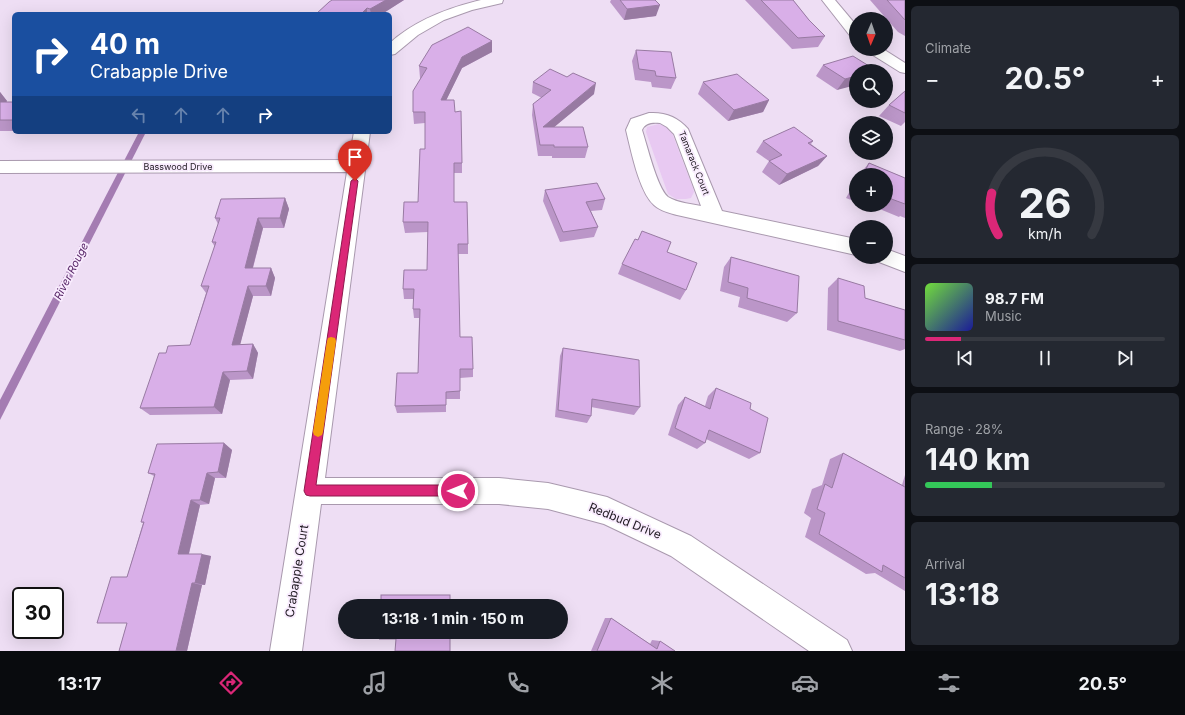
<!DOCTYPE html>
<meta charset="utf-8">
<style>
body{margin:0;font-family:Inter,sans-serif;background:#242831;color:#f1f3f6;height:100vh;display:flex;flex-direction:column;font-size:15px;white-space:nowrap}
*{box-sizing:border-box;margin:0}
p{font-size:13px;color:#9ea1a6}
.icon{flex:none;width:22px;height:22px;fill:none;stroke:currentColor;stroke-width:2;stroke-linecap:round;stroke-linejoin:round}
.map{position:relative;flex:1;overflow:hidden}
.drawer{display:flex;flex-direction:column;gap:6px;padding:6px;background:#0d0f14;width:280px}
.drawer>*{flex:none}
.top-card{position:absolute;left:12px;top:12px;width:380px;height:122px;border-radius:6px;box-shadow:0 4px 16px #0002;background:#1a4fa0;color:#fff;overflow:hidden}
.needle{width:26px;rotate:182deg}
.controls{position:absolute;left:849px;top:12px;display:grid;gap:8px}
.controls a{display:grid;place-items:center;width:44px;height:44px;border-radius:50%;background:#171b24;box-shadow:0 4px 16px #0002;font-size:20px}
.speed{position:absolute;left:12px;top:587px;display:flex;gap:8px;font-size:20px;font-weight:700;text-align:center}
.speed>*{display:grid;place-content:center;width:52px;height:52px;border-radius:50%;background:#171b24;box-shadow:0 4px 16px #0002;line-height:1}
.speed .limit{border:2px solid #111;border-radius:6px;background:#fff;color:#111}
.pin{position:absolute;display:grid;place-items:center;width:34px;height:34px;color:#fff;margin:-41px -17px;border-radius:50% 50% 50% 0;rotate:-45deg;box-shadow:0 0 4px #0007}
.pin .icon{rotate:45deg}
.me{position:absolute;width:44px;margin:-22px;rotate:270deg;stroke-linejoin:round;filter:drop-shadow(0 0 3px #0008)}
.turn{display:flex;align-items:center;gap:14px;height:84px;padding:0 12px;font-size:18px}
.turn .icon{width:52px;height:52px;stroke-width:2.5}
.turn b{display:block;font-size:28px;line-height:34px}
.lanes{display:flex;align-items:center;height:38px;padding:0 12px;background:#0003;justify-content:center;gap:20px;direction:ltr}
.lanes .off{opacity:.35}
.big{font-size:30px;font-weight:700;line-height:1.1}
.drawer .widget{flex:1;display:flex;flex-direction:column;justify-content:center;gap:6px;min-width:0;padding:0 14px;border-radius:6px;background:#242831}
.drawer .dial{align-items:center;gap:0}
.dial svg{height:104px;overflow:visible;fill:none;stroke:#363941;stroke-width:7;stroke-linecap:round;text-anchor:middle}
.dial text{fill:#f1f3f6;stroke:none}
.song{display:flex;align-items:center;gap:12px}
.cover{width:48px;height:48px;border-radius:6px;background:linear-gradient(135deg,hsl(100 70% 55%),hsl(240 70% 35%))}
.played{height:4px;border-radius:2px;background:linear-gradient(90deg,#db2777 15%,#363941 15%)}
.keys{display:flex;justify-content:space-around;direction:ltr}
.heat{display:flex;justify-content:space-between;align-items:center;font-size:22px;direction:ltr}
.charge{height:6px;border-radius:3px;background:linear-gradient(90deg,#34c759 28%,#363941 0)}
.trip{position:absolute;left:338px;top:599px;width:230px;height:40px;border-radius:20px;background:#171b24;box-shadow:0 4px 16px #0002;font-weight:700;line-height:40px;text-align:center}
.dock{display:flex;height:64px;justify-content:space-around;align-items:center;background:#090b0e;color:#9ea1a6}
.dock .icon{width:28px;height:28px}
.dock .active{color:#db2777}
.dock b{font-size:18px;color:#f1f3f6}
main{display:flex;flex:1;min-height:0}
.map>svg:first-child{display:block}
.green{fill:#e8c9f2}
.water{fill:#a47cb2}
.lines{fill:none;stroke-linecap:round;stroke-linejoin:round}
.minor-casing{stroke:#a999ae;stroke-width:2}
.minor{fill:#fff;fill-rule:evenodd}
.wall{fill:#bb96c8}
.shaded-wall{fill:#987aa2}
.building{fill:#d9afe8;stroke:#987aa2}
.route{fill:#db2777;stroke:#8e194d}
.slow{fill:#f59e0b}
.labels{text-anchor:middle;stroke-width:3.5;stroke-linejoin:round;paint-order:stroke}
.far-street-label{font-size:9px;fill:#262028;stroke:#f9ecfe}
.water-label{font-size:11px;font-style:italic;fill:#521f62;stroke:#f9ecfe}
.near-street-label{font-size:12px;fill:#262028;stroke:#f9ecfe}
</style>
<main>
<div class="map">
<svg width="905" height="651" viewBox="0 0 905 651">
<rect width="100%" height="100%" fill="#eedef4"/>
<path class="green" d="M659,124L667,127L672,133L693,188L694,192L691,198L686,199H676L668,194L646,132L647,127Z"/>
<path class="water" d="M139,132H146L0,420V400Z"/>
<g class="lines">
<g class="minor-casing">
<g id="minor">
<path d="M481,0H503L502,3L472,10L444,20L418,35L395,54L390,55V43C415,20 448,8 481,0Z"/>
<path d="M822,0H835L856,25V38L851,37Z"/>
<path d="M866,49H883L905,63V73L900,72L868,52Z"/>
<path d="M649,113C665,112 678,117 688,129L722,211L856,239V255L677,215C670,213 660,211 654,205C639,192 631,150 626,130L631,119ZM660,123L667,127L674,134L701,206C691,204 678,203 668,197C657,188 647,145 642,130C645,123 652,122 660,123Z"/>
<path d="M354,132H370L325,478H499L548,483L607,497L691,536L847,640L852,651H809L671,556L604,524L548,509L499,504H321L302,651H270L347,172L0,173V161L349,160Z"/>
<path d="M886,249L905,256V272L879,262L876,257H886Z"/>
</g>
</g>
<use href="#minor" class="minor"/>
</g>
<g class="wall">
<path d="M332,0H404L382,14H316Z"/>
<path d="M611,0H655L656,16L624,20L610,2Z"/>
<path d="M745,0H793L809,20L825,36L818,47L792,49Z"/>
<path d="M870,0H905V36L898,32Z"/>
<path d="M492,41V52L462,68L446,100L455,112L462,163V173H454V202L468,244V254H458L460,337L473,369V377L460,378V399H446V412L397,413L395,406L418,373L419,318H414L413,309L414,299H404L403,289L427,270L428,232L405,233L403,222L418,202L425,149V123L414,124L413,112L421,78H420L419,66Z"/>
<path d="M636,50L676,78L671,89L652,87L651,82L635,80L632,61Z"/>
<path d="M823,65L877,71L837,90L816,76Z"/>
<path d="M533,82L594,94L554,127L588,147L585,158H552V156H538L532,115L533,104L542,98L532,93Z"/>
<path d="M703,82L769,100L763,112L728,121L698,94Z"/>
<path d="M905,91V122L901,126L879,116L889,105Z"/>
<path d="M0,92L7,101L6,102H14V131H0Z"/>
<path d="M763,141H813L811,144L827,156L818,166L779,185L762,172L769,161L756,152Z"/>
<path d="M869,163L905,178V218L900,216L899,217L870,205H886V175H859Z"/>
<path d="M856,180V202L846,198Z"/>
<path d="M545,190L605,199L602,210L591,211L598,227L594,237L560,242L543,201Z"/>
<path d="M285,198L289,209L284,228H263L253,268H271L275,278L271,296H253L240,344H253L258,353L253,379L230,380L222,414L150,415L140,408L166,353L190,345L206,293L201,286L215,247L212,242L218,224L215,218Z"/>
<path d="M667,252L686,290L680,300L618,274L622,264Z"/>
<path d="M731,257L797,313L787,322L738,307L740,297L720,291L724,267Z"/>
<path d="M838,278L865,298L905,310V349L900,351L827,330L828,288Z"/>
<path d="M563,348L640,407L634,415L591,407V416L587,423L555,417L560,356Z"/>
<path d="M716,388L750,409L760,453L749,459L706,439L705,443L697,449L668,435L678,405L685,397L705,406L708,396Z"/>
<path d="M224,443L232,450L226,478H215L209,504L200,505L189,554L211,556L205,585H202L187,651H119L127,623H97L127,577L143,523L141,522L154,476L148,473Z"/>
<path d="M843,453L902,485L905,475V591L875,573L866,574L805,537L811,518L804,513L812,489L822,485L830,459Z"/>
<path d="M605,618H611L650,644L652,640L660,641L675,651H591Z"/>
</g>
<g class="shaded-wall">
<path d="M386,0H404L382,14H371L370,9Z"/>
<path d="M660,5L656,16L624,20L627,9Z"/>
<path d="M367,8V14H361Z"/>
<path d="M492,41V52L462,68L441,111V100L462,57Z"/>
<path d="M856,76V85L837,90L845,79Z"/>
<path d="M596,83L594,94L541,138L543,127Z"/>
<path d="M0,92L7,101L0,110Z"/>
<path d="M769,100L763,112L728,121L734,110Z"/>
<path d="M827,156L818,166L779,185L787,174Z"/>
<path d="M285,198L289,209L284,228L280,218Z"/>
<path d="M258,218L263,228L250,278L245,268Z"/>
<path d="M271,268L275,278L271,296L266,286Z"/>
<path d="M248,286L253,296L238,353L232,345Z"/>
<path d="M253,344L258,353L253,379L247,371Z"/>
<path d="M223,372L230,380L222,414L214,407Z"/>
<path d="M224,443L232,450L226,478L218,472Z"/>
<path d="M207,473L215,478L209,504L200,500Z"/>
<path d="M191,500L200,505L188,557L178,554Z"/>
<path d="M202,554L211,556L205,585L195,583Z"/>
<path d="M192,583L202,585L187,651H176Z"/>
</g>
<g class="building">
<path d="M332,0H386L370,9L367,8L361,14H316L329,2Z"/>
<path d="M620,0H655L660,5L627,9Z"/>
<path d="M761,0H793L809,20L825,36L798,38Z"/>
<path d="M887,0H905V20Z"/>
<path d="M468,27L492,41L462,57L441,100H454L455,112L461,111L462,163H454V202H467L468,244H458L460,337H472L473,369H460V391L446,392V405L395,406L397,373H418L420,309H413L414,289H403L404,270H427L428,222H403L404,202H418L420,149H425V112H413V91L427,68L419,66L432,45Z"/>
<path d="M636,50L671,52L676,78L656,76L655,71L639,69Z"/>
<path d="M853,56L877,71H856V76L845,79L823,65Z"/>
<path d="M550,69L567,77L573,73L596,83L543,127H583L588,147H554V145H540L533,104L551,90L533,82Z"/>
<path d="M737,74L769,100L734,110L703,82Z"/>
<path d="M905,91V113L889,105Z"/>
<rect x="0" y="102" width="14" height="18"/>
<path d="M794,127L813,141L808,143L827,156L787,174L769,161L782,155L763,141Z"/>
<path d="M869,163L905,178V204L886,197V175H863Z"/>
<path d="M597,183L605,199L586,202L598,227L563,232L545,190Z"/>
<path d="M285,198L280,218H258L245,268H271L266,286H248L232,345L253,344L247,371L223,372L214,407L140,408L159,353H166L168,346L190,345L209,286H201L216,242H212L220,218H215L221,199Z"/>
<path d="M642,231L671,242L667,252L697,263L686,290L622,264L635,239L638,240Z"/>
<path d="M731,257L799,276L797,313L747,298L748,288L728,282Z"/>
<path d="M838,278L864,286L865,298L905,310V340L838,321Z"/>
<path d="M563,348L639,360L640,407L592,399L591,416L558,410Z"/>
<path d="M716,388L751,403L750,409L768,418L760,453L709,430L705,443L675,428L685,397L710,409Z"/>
<path d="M224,443L218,472L207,473L200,500H191L178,554H202L195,583H192L176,651H119L127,623H97L111,577H127L144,522H141L155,474L148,473L157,444Z"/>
<path d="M843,453L905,487V578L883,565L882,572L819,534L825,513L817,509L825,484L832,488Z"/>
<rect x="381" y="595" width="69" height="11"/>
<path d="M611,618L657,649L660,641L675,651H597Z"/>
<path d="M379,632H450V651H395L396,639H379Z"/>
</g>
<path class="route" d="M355,178L358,181L316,485H458L462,487L463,491L462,495L458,496H310L306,495L304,491L351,181Z"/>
<path class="slow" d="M331,337L335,338L336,341L323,432L322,435L318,437L314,435L313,432L327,341L328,338Z"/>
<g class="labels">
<g class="far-street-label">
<text transform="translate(694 163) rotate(68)" y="3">Tamarack Court</text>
<text x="178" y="170">Basswood Drive</text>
</g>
<g class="water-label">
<text transform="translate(71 271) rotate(-63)" y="4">River Rouge</text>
</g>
<g class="near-street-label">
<text transform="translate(625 521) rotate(22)" y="4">Redbud Drive</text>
<text transform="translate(297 571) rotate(-81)" y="4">Crabapple Court</text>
</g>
</g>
</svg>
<div class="controls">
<a><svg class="needle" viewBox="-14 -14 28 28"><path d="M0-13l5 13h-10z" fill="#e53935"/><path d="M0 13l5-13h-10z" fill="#9ea1a6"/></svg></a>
<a><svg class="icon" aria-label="search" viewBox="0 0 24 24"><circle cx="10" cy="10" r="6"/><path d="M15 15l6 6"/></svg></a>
<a><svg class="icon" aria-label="layers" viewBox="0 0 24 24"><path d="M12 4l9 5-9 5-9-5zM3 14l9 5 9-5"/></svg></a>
<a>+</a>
<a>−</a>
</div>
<div class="speed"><div class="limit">30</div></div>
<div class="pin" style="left:355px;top:181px;background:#d93025"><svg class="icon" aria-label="arrive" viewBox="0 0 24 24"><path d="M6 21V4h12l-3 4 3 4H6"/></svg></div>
<svg class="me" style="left:458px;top:491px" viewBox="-20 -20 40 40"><circle r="17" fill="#db2777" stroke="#fff" stroke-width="3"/><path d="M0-11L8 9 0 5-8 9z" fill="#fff"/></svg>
<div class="trip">13:18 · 1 min · 150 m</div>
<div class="top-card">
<div class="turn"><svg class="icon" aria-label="right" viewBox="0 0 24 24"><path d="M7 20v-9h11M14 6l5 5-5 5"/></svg><div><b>40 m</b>Crabapple Drive</div></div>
<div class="lanes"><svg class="icon off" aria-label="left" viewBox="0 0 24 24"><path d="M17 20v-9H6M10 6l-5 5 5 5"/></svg><svg class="icon off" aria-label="ahead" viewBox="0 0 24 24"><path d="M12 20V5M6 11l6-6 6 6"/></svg><svg class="icon off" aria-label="ahead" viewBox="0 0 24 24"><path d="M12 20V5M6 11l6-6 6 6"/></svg><svg class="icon" aria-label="right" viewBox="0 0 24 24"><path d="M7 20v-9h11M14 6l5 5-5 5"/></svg></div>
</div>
</div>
<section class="drawer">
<div class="widget"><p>Climate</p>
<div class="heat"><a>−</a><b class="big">20.5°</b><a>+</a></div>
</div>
<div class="widget dial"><svg viewBox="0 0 100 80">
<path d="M14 69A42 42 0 1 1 86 69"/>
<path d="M14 69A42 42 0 0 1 9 37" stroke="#db2777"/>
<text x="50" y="56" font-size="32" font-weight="700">26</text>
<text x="50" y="72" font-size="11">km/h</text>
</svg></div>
<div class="widget">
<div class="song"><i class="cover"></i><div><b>98.7 FM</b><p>Music</p></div></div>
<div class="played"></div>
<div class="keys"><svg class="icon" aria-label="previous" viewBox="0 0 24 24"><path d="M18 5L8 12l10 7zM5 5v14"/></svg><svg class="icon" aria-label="pause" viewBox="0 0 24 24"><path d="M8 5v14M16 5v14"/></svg><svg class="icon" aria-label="next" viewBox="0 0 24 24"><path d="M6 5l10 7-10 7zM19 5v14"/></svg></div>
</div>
<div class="widget"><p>Range · 28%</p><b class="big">140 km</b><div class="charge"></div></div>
<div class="widget"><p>Arrival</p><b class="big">13:18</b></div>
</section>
</main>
<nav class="dock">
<b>13:17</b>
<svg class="icon active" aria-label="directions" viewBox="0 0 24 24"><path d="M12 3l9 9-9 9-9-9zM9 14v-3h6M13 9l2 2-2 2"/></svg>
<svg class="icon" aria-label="music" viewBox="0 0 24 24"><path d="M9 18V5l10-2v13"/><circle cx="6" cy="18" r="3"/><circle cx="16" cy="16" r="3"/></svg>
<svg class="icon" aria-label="phone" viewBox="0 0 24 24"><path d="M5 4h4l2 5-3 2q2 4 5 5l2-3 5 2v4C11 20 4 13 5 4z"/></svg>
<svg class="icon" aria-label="climate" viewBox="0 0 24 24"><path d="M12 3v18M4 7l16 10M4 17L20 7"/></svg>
<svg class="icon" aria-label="car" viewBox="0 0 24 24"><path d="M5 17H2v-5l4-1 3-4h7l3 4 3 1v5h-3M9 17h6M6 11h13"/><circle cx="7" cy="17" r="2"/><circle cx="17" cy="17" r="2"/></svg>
<svg class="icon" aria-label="filters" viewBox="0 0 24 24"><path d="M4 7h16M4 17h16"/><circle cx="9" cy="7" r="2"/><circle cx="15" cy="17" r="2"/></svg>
<b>20.5°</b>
</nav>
